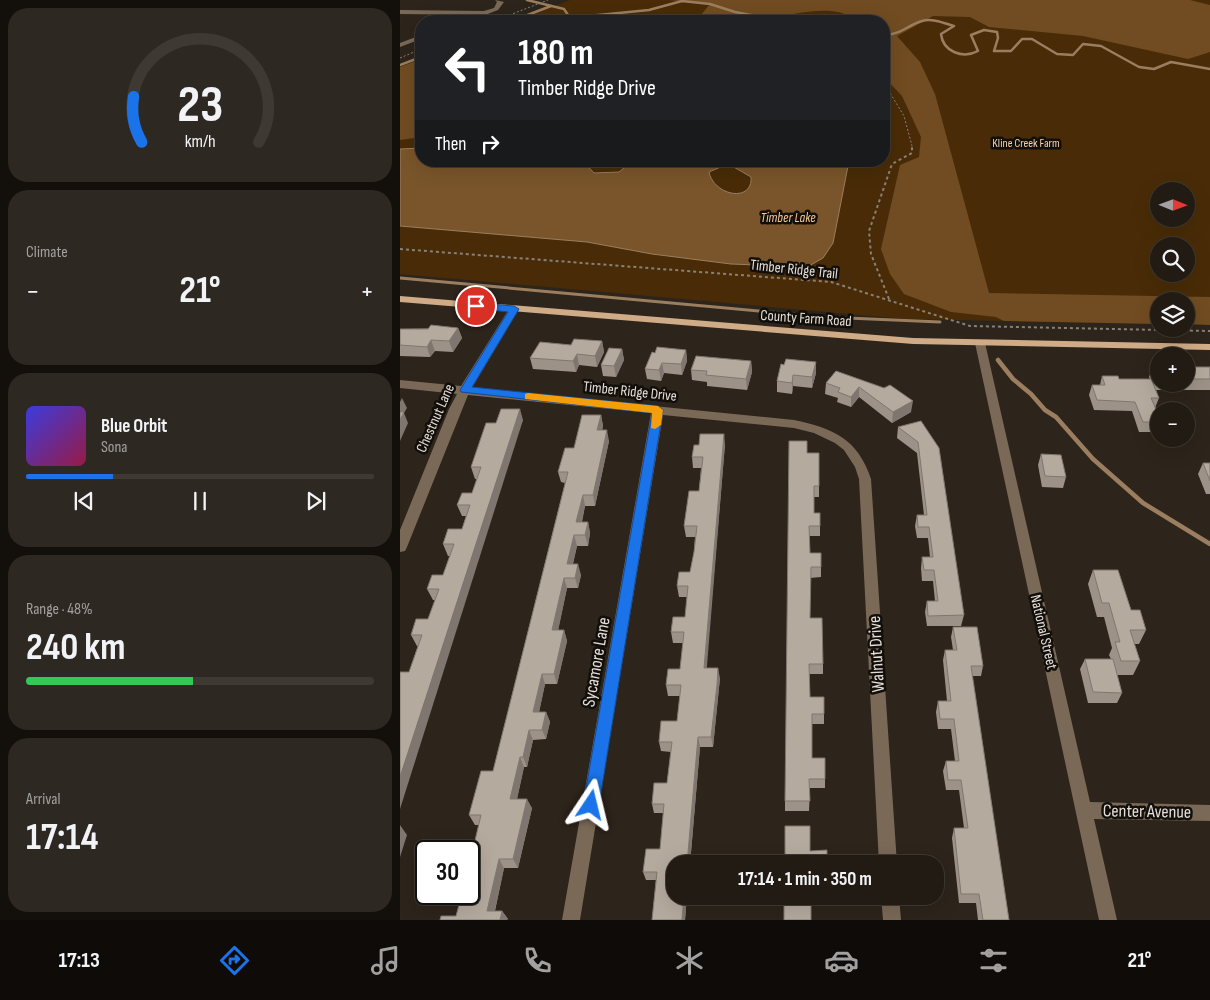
<!DOCTYPE html>
<meta charset="utf-8">
<style>
body{margin:0;font-family:"Sofia Sans Condensed",sans-serif;background:#2e2822;color:#f1f3f6;height:100vh;display:flex;flex-direction:column;font-size:19px;white-space:nowrap}
*{box-sizing:border-box;margin:0}
p{font-size:16px;color:#a2a1a0}
.icon{flex:none;width:28px;height:28px;fill:none;stroke:currentColor;stroke-width:2;stroke-linecap:round;stroke-linejoin:round}
.map{position:relative;flex:1;overflow:hidden}
.drawer{display:flex;flex-direction:column;gap:8px;padding:8px;background:#130f0b;width:400px}
.drawer>*{flex:none}
.banner{position:absolute;left:15px;top:15px;width:475px;height:152px;border-radius:20px;box-shadow:0 5px 20px #0002,0 0 0 1px #3f3934;background:#202124;color:#fff;overflow:hidden}
.needle{width:32px;rotate:91deg}
.controls{position:absolute;left:750px;top:182px;display:grid;gap:10px}
.controls a{display:grid;place-items:center;width:45px;height:45px;border-radius:50%;background:#221b14;box-shadow:0 5px 20px #0002,0 0 0 1px #3f3934;font-size:25px}
.speed{position:absolute;left:15px;top:840px;display:flex;gap:10px;font-size:25px;font-weight:700;text-align:center}
.speed>*{display:grid;place-content:center;width:65px;height:65px;border-radius:50%;background:#221b14;box-shadow:0 5px 20px #0002,0 0 0 1px #3f3934;line-height:1}
.speed .limit{border:2px solid #111;border-radius:8px;background:#fff;color:#111}
.pin{position:absolute;display:grid;place-items:center;width:42px;height:42px;color:#fff;margin:-21px;border:2px solid #fff;border-radius:50%;box-shadow:0 1px 5px #0007}
.me{position:absolute;width:55px;margin:-28px;rotate:10deg;stroke-linejoin:round;filter:drop-shadow(0 0 4px #0008)}
.turn{display:flex;align-items:center;gap:18px;height:105px;padding:0 20px;font-size:22px}
.turn .icon{width:65px;height:65px;stroke-width:2.5}
.turn b{display:block;font-size:35px;line-height:42px}
.then{display:flex;align-items:center;height:48px;padding:0 20px;background:#0003;gap:10px;font-size:19px}
.big{font-size:38px;font-weight:700;line-height:1.1}
.drawer .widget{flex:1;display:flex;flex-direction:column;justify-content:center;gap:8px;min-width:0;padding:0 18px;border-radius:20px;background:#2e2822}
.drawer .dial{align-items:center;gap:0}
.dial svg{height:130px;overflow:visible;fill:none;stroke:#3f3934;stroke-width:7;stroke-linecap:round;text-anchor:middle}
.dial text{fill:#f1f3f6;stroke:none}
.song{display:flex;align-items:center;gap:15px}
.cover{width:60px;height:60px;border-radius:8px;background:linear-gradient(135deg,hsl(240 70% 55%),hsl(340 70% 35%))}
.played{height:5px;border-radius:2px;background:linear-gradient(90deg,#1a73e8 25%,#3f3934 25%)}
.keys{display:flex;justify-content:space-around;direction:ltr}
.heat{display:flex;justify-content:space-between;align-items:center;font-size:28px;direction:ltr}
.charge{height:8px;border-radius:4px;background:linear-gradient(90deg,#34c759 48%,#3f3934 0)}
.trip{position:absolute;left:266px;top:855px;width:278px;height:50px;border-radius:20px;background:#221b14;box-shadow:0 5px 20px #0002,0 0 0 1px #3f3934;font-weight:700;line-height:50px;text-align:center}
.tabs{display:flex;height:80px;justify-content:space-around;align-items:center;background:#0e0b08;color:#a2a1a0}
.tabs .icon{width:35px;height:35px}
.tabs .on{color:#1a73e8}
.tabs b{font-size:22px;color:#f1f3f6}
main{display:flex;flex:1;min-height:0}
.map>svg:first-child{display:block}
.green{fill:#492c07;fill-rule:evenodd}
.forest{fill:#714c22}
.water{fill:#7a552b;stroke:#9a7e5f;fill-rule:evenodd}
.lines{fill:none;stroke-linecap:round;stroke-linejoin:round}
.stream-far2{stroke:#9a7e5f;stroke-width:2.5}
.stream-far1{stroke:#9a7e5f;stroke-width:3}
.stream{stroke:#9a7e5f;stroke-width:4.5}
.path-far1{stroke:#888179;stroke-width:1;stroke-dasharray:2 2;stroke-linecap:butt}
.path{stroke:#888179;stroke-width:2;stroke-dasharray:3 3;stroke-linecap:butt}
.minor{fill:#7a6957;fill-rule:evenodd}
.major{fill:#cfab87;fill-rule:evenodd}
.wall{fill:#9c9288}
.shaded-wall{fill:#7f776f}
.building{fill:#b5aa9e;stroke:#7f776f}
.route{fill:#1a73e8;stroke:#114b97}
.slow{fill:#f59e0b}
.labels{text-anchor:middle;stroke-width:5;stroke-linejoin:round;paint-order:stroke}
.far-park-label{font-size:12px;fill:#f6d2ad;stroke:#120e0a}
.far-water-label{font-size:14px;font-style:italic;fill:#f8c896;stroke:#120e0a}
.street-label{font-size:15px;fill:#e5dfd9;stroke:#120e0a}
.near-street-label{font-size:18px;fill:#e5dfd9;stroke:#120e0a}
</style>
<main>
<section class="drawer">
<div class="widget dial"><svg viewBox="0 0 100 80">
<path d="M14 69A42 42 0 1 1 86 69"/>
<path d="M14 69A42 42 0 0 1 9 41" stroke="#1a73e8"/>
<text x="50" y="56" font-size="32" font-weight="700">23</text>
<text x="50" y="72" font-size="11">km/h</text>
</svg></div>
<div class="widget"><p>Climate</p>
<div class="heat"><a>−</a><b class="big">21°</b><a>+</a></div>
</div>
<div class="widget">
<div class="song"><i class="cover"></i><div><b>Blue Orbit</b><p>Sona</p></div></div>
<div class="played"></div>
<div class="keys"><svg class="icon" aria-label="previous" viewBox="0 0 24 24"><path d="M18 5L8 12l10 7zM5 5v14"/></svg><svg class="icon" aria-label="pause" viewBox="0 0 24 24"><path d="M8 5v14M16 5v14"/></svg><svg class="icon" aria-label="next" viewBox="0 0 24 24"><path d="M6 5l10 7-10 7zM19 5v14"/></svg></div>
</div>
<div class="widget"><p>Range · 48%</p><b class="big">240 km</b><div class="charge"></div></div>
<div class="widget"><p>Arrival</p><b class="big">17:14</b></div>
</section>
<div class="map">
<svg width="810" height="920" viewBox="0 0 810 920">
<rect width="100%" height="100%" fill="#2d241b"/>
<path class="green" d="M170,0H810V325L786,324V301H759V324L506,319L0,274V67L21,58V161H484V21H117ZM759,191H786V219H759ZM759,246H786V274H759Z"/>
<g class="forest">
<path d="M269,0H790L810,5V52L788,59L683,36L589,27L570,17L533,16L497,36L520,62L535,94L589,293L810,297V325L786,324V301H759V324L604,321L596,317L551,312L504,294L490,274L481,249L500,165L519,157L521,137L502,96L484,77V21H445L453,19C437,4 396,13 375,18L383,21H296L310,4Z"/>
<path d="M21,59V137L0,140V67Z"/>
</g>
<path class="water" d="M21,148V161H183L194,173L219,172L225,167L222,161H449L433,243L423,258L407,267L331,264L252,254L187,242L0,226V149ZM323,166H332L351,177C353,203 314,196 309,172Z"/>
<g class="lines">
<g class="stream-far2">
<path d="M127,0L164,9L168,15L188,16L249,10L282,1L310,4L335,12L383,21"/>
<path d="M112,21L151,6"/>
<path d="M484,35C500,35 508,25 522,21C532,18 544,23 554,26L541,34C543,52 563,59 578,51L571,35L584,30L597,32L598,38L594,51H611L622,39H632L657,54L673,55L683,44L701,46L739,67L754,69L771,62L810,69"/>
<path d="M0,65L21,57"/>
</g>
<path class="stream-far1" d="M0,278L424,317L540,322"/>
<path class="stream" d="M598,360L613,379L631,394L645,410L656,417L693,459L743,503L810,544"/>
<g class="path-far1">
<path d="M102,18L148,0"/>
<path d="M0,58L21,49"/>
<path d="M484,83L504,116L512,146"/>
</g>
<g class="path">
<path d="M0,249L431,282L570,326L810,331"/>
<path d="M489,299L471,254L469,231L492,164L512,153V145"/>
</g>
<g class="minor">
<path d="M95,0L104,2L98,10L85,15L0,14V10L84,11L94,8L97,2Z"/>
<path d="M21,35V39L0,47V43Z"/>
<path d="M114,306L119,309L72,388L394,420C433,428 458,439 471,479L497,864H479L459,479L455,467L444,450L435,443L414,433L394,428L263,415L180,920H162L251,413L68,395L7,547L5,551L0,552V530L49,409L57,394L0,388V380L61,386L109,309Z"/>
<path d="M580,340L585,343L690,802L810,805V821L694,819L717,920H699L575,343Z"/>
<path d="M481,896H499L501,920H483Z"/>
</g>
<path class="major" d="M0,296L513,338L810,344V350L513,344L0,302Z"/>
</g>
<g class="wall">
<path d="M58,328L62,338L53,352L35,351L30,357L0,356V329Z"/>
<path d="M202,341L204,352L197,367L179,365L176,372L133,369L130,358L171,345Z"/>
<path d="M222,349L224,360L216,377L203,376L201,365Z"/>
<path d="M286,350L287,361L282,375L264,373L261,381L247,379L245,369L255,353Z"/>
<path d="M351,361L352,372L347,390L307,386V382L292,380L291,370Z"/>
<path d="M381,364L416,373L412,388L393,386L392,394L377,392V381Z"/>
<path d="M753,366H759V384H786V367H810V390H756L759,398L755,408L759,416V428L757,432H739L732,411L694,410L689,395L692,385H700L702,376L719,379H750L749,377Z"/>
<path d="M436,371L511,412L492,423L459,397L451,407L437,402L438,398L425,394L426,383Z"/>
<path d="M201,415L203,426L202,430L209,441L195,506H185L182,522H188L190,533L188,546H177L173,564L181,575L178,588H167L158,630H164L167,641L157,684H145L139,712H146L150,722L146,739L133,740L127,767H124L117,799L132,808L118,868H104L95,911H102L108,919L56,916L79,825H75L69,815L93,771L165,483L161,482L158,472L174,448Z"/>
<path d="M123,420L9,672L18,646H17L11,635L28,619L35,600H33L27,589L43,575L50,556H48L43,544L62,529L66,516H62L57,505L72,493L77,479H75L71,467L96,423Z"/>
<path d="M521,421L564,615L561,626H527L525,612L527,601H535L533,581H522L521,568L522,557H530L528,538H517L515,526L517,515H524L517,453L497,438L498,427Z"/>
<path d="M325,444L306,668L320,678L313,747H300L290,864H275L287,896L285,920H252L256,880H246L243,872L260,849L264,813H254L252,804L267,783L271,752L261,751L259,742L277,721L280,696H268L266,685L280,669L283,643H273L271,632L285,617L287,597H279L277,586L290,572L294,552L295,537H286L284,526L299,491L301,468H293L292,457Z"/>
<path d="M407,453H419V497H414V513H420V536H409L410,553L421,567V577L410,578V618L423,664V674H409L410,697L424,714V724H412V758L425,779V788H410L409,811H385V801Z"/>
<path d="M641,454L666,477L663,488L642,487L638,465Z"/>
<path d="M803,463H810V494H806L798,474Z"/>
<path d="M693,570L731,610L746,630L739,644H734L740,661L733,675H717L722,693L717,703H688L680,669L685,659H711L709,655L712,648L704,617H697L688,584Z"/>
<path d="M553,627L583,666L581,676H572L609,920H578L576,903H559L552,838L554,828H564L559,790H546L543,771L546,761H555L551,729H538L536,712L538,701H547L543,660L545,650H553L551,637Z"/>
</g>
<g class="shaded-wall">
<path d="M58,328L62,338L53,352L49,341Z"/>
<path d="M31,340L35,351L30,357L27,347Z"/>
<path d="M202,341L204,352L197,367L195,356Z"/>
<path d="M222,349L224,360L216,377L214,366Z"/>
<path d="M286,350L287,361L282,375L281,364Z"/>
<path d="M177,354L179,365L176,372L173,361Z"/>
<path d="M351,361L352,372L347,390L346,379Z"/>
<path d="M416,362V373L412,388V377Z"/>
<path d="M262,363L264,373L261,381L259,370Z"/>
<path d="M393,375V386L392,394V383Z"/>
<path d="M459,387V397L451,407V397Z"/>
<path d="M2,398L7,408L4,413L8,423L0,441V402Z"/>
<path d="M513,401L511,412L492,423L493,412Z"/>
<path d="M120,409L123,420L0,809V777Z"/>
<path d="M201,415L203,426L200,441L197,430Z"/>
<path d="M207,430L209,441L195,506L193,495Z"/>
<path d="M324,434L325,444L306,678L304,668Z"/>
<path d="M183,495L185,506L179,533L176,522Z"/>
<path d="M188,522L190,533L188,546L185,535Z"/>
<path d="M174,535L177,546L170,575L167,564Z"/>
<path d="M178,564L181,575L178,588L175,578Z"/>
<path d="M164,578L167,588L156,641L152,630Z"/>
<path d="M164,630L167,641L157,684L154,674Z"/>
<path d="M318,668L320,678L313,747L311,737Z"/>
<path d="M142,674L145,684L137,722L133,712Z"/>
<path d="M146,712L150,722L146,739L142,730Z"/>
<path d="M129,730L133,740L127,767L123,757Z"/>
<path d="M298,737L300,747L290,864H287Z"/>
<path d="M120,757L124,767L115,808L110,799Z"/>
<path d="M127,799L132,808L118,868L113,859Z"/>
<path d="M0,825L7,835L0,857Z"/>
<path d="M99,859L104,868L93,919L87,911Z"/>
<path d="M284,896H287L285,920H282Z"/>
<path d="M102,911L108,919L107,920H100Z"/>
</g>
<g class="building">
<path d="M31,325L58,328L49,341L31,340L27,347L0,345V329H28Z"/>
<path d="M174,339L202,341L195,356L177,354L173,361L130,358L140,342L171,345Z"/>
<path d="M257,347L286,350L281,364L262,363L259,370L245,369L252,352L255,353Z"/>
<path d="M209,348L222,349L214,366L201,365Z"/>
<path d="M296,356L351,361L346,379L306,375L307,371L291,370Z"/>
<path d="M386,359L416,362L412,377L393,375L392,383L377,381L381,364L384,365Z"/>
<path d="M753,366H759V379H758Z"/>
<rect x="786" y="367" width="24" height="12"/>
<path d="M436,371L484,388L490,385L513,401L493,412L459,387L451,397L438,392L440,388L426,383Z"/>
<path d="M702,376H718L719,379H751L759,398H751L759,416V422H743L735,402L697,400L692,385H705Z"/>
<path d="M101,409H120L0,777V672H9L22,635H11L16,619H28L39,589H27L32,575H43L54,544H43L48,529H62L70,505H57L62,493H72L81,467H71L86,423H96Z"/>
<path d="M0,412H4L0,420Z"/>
<path d="M182,415H201L197,430H207L193,495H183L176,522H188L185,535H174L167,564H178L175,578H164L152,630H164L154,674H142L133,712H146L142,730H129L123,757H120L110,799H127L113,859H99L87,911H102L100,920H40L41,916H56L62,894H69V866L81,815H69L81,771H93L168,472H158L165,448H174Z"/>
<path d="M521,421L539,448L564,615L528,616L527,601H538L534,570H524L522,557H533L529,527H518L517,515H527L518,442L498,427Z"/>
<path d="M300,434H324L304,668H318L317,685L311,737H298L287,864H275V896H284L282,920H252L257,872H243L246,849H260L264,804H252L254,783H267L272,742H259L261,721H277L281,685H266L268,669H280L284,632H271L273,617H285L288,586H277L279,572H290L294,552L297,526H284L289,491H299L303,457H292L294,445H299Z"/>
<path d="M389,441H407V453H419V486H414V513H420V526H409L410,553H421V567H411L410,618H422L423,664H409L410,697H424V714H412V758H425V779H409L410,801H385Z"/>
<path d="M641,454L661,455L666,477L645,476Z"/>
<path d="M803,463H810V481Z"/>
<path d="M693,570H718L731,610H740L746,630H730L740,661H721L715,642H720L709,603H702Z"/>
<path d="M553,627H577L583,666H571L609,920H583L579,894H561L554,828H568L561,780H548L546,761H559L554,719H540L538,701H551L545,650H557Z"/>
<path d="M685,659H713L722,693L693,692Z"/>
<path d="M385,826H410V851L427,850V864H385Z"/>
<rect x="384" y="896" width="27" height="24"/>
</g>
<path class="route" d="M76,303L114,306L119,309L72,387L258,406L263,410L199,805L196,810L191,813L185,810L183,805L252,413L61,392L60,390L108,312L73,308L71,306Z"/>
<path class="slow" d="M128,393L258,406L263,410L261,425L255,429L251,428L252,413L125,399V394Z"/>
<g class="labels">
<g class="far-park-label">
<text x="626" y="147">Kline Creek Farm</text>
</g>
<g class="far-water-label">
<text x="388" y="222">Timber Lake</text>
</g>
<g class="street-label">
<text transform="translate(394 269) rotate(6)" y="5">Timber Ridge Trail</text>
<text transform="translate(406 318) rotate(4)" y="5">County Farm Road</text>
<text transform="translate(230 391) rotate(6)" y="5">Timber Ridge Drive</text>
<text transform="translate(35 418) rotate(-66)" y="5">Chestnut Lane</text>
<text transform="translate(644 632) rotate(77)" y="5">National Street</text>
</g>
<g class="near-street-label">
<text transform="translate(476 654) rotate(-93)" y="6">Walnut Drive</text>
<text transform="translate(196 662) rotate(-80)" y="6">Sycamore Lane</text>
<text transform="translate(747 811) rotate(1)" y="6">Center Avenue</text>
</g>
</g>
</svg>
<div class="controls">
<a><svg class="needle" viewBox="-14 -14 28 28"><path d="M0-13l5 13h-10z" fill="#e53935"/><path d="M0 13l5-13h-10z" fill="#a2a1a0"/></svg></a>
<a><svg class="icon" aria-label="search" viewBox="0 0 24 24"><circle cx="10" cy="10" r="6"/><path d="M15 15l6 6"/></svg></a>
<a><svg class="icon" aria-label="layers" viewBox="0 0 24 24"><path d="M12 4l9 5-9 5-9-5zM3 14l9 5 9-5"/></svg></a>
<a>+</a>
<a>−</a>
</div>
<div class="speed"><div class="limit">30</div></div>
<div class="pin" style="left:76px;top:306px;background:#d93025"><svg class="icon" aria-label="arrive" viewBox="0 0 24 24"><path d="M6 21V4h12l-3 4 3 4H6"/></svg></div>
<svg class="me" style="left:191px;top:805px" viewBox="-20 -20 40 40"><path d="M0-17L14 15 0 8-14 15z" fill="#1a73e8" stroke="#fff" stroke-width="4"/></svg>
<div class="trip">17:14 · 1 min · 350 m</div>
<div class="banner">
<div class="turn"><svg class="icon" aria-label="left" viewBox="0 0 24 24"><path d="M17 20v-9H6M10 6l-5 5 5 5"/></svg><div><b>180 m</b>Timber Ridge Drive</div></div>
<div class="then">Then<svg class="icon" aria-label="right" viewBox="0 0 24 24"><path d="M7 20v-9h11M14 6l5 5-5 5"/></svg></div>
</div>
</div>
</main>
<nav class="tabs">
<b>17:13</b>
<svg class="icon on" aria-label="directions" viewBox="0 0 24 24"><path d="M12 3l9 9-9 9-9-9zM9 14v-3h6M13 9l2 2-2 2"/></svg>
<svg class="icon" aria-label="music" viewBox="0 0 24 24"><path d="M9 18V5l10-2v13"/><circle cx="6" cy="18" r="3"/><circle cx="16" cy="16" r="3"/></svg>
<svg class="icon" aria-label="phone" viewBox="0 0 24 24"><path d="M5 4h4l2 5-3 2q2 4 5 5l2-3 5 2v4C11 20 4 13 5 4z"/></svg>
<svg class="icon" aria-label="climate" viewBox="0 0 24 24"><path d="M12 3v18M4 7l16 10M4 17L20 7"/></svg>
<svg class="icon" aria-label="car" viewBox="0 0 24 24"><path d="M5 17H2v-5l4-1 3-4h7l3 4 3 1v5h-3M9 17h6M6 11h13"/><circle cx="7" cy="17" r="2"/><circle cx="17" cy="17" r="2"/></svg>
<svg class="icon" aria-label="filters" viewBox="0 0 24 24"><path d="M4 7h16M4 17h16"/><circle cx="9" cy="7" r="2"/><circle cx="15" cy="17" r="2"/></svg>
<b>21°</b>
</nav>
